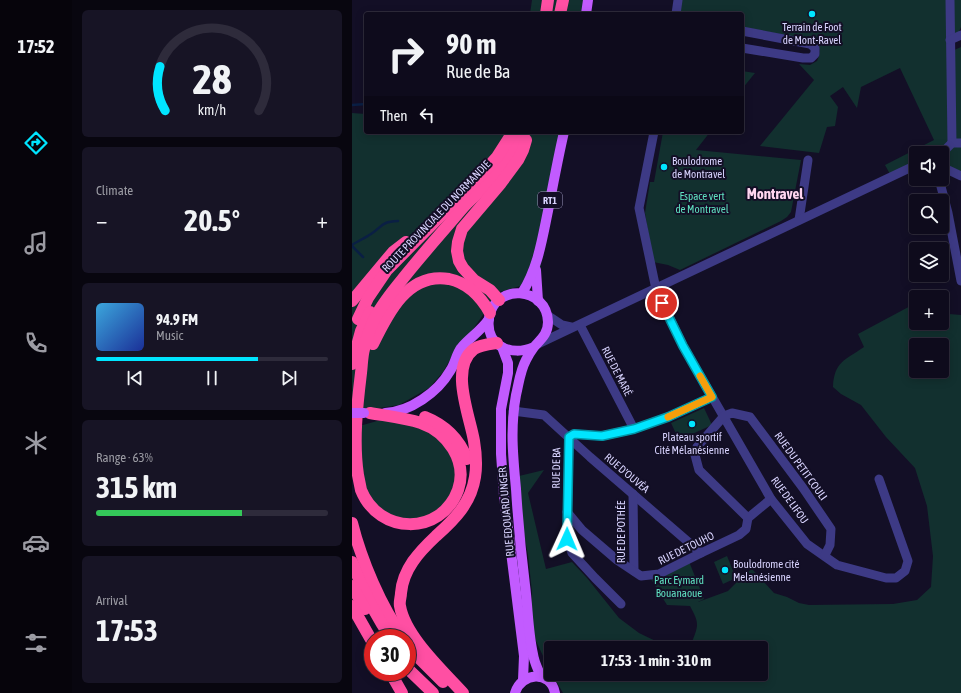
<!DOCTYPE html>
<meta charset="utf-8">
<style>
body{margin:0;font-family:"Asap Condensed",sans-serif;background:#171425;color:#f1f3f6;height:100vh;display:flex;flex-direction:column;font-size:15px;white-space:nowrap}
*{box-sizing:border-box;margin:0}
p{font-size:13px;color:#9b9ba3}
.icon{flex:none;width:22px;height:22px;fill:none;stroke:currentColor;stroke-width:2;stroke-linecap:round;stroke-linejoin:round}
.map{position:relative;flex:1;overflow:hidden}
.side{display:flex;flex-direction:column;gap:10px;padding:10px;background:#08060f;width:280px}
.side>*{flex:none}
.hud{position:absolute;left:12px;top:12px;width:380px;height:122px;border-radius:4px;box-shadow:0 2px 10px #0003,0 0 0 1px #2e2b3b;background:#0e0b1c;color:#f1f3f6;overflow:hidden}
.fabs{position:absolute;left:557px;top:146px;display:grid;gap:8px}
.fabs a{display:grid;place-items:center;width:40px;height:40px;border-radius:4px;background:#0e0b1c;box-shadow:0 2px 10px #0003,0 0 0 1px #2e2b3b;font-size:20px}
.speed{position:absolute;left:12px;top:629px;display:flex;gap:8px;font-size:20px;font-weight:700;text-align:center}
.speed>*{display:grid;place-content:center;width:52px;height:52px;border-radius:50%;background:#0e0b1c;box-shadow:0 2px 10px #0003,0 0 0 1px #2e2b3b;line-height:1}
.speed .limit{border:6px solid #d22;background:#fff;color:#111}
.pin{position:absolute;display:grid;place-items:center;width:34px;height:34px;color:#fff;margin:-17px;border:2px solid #fff;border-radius:50%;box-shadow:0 1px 4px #0007}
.me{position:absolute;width:44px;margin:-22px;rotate:1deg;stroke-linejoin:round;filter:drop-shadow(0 0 3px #0008)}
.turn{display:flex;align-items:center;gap:14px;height:84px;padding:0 16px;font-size:18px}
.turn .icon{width:52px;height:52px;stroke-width:2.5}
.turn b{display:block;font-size:28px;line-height:34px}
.then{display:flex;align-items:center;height:38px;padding:0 16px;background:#0003;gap:8px;font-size:15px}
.big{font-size:30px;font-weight:700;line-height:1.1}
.side .card{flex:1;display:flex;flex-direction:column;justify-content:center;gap:6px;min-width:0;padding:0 14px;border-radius:6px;background:#171425}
.side .dial{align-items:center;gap:0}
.dial svg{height:104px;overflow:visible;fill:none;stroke:#2e2b3b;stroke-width:7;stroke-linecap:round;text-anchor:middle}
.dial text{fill:#f1f3f6;stroke:none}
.song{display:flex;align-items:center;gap:12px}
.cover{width:48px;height:48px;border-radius:6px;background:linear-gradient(135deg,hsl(200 70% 55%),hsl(230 70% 35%))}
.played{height:4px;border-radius:2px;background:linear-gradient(90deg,#00e5ff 70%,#2e2b3b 70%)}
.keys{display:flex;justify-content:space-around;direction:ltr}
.heat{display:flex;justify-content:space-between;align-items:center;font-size:22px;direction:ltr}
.charge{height:6px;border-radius:3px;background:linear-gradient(90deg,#34c759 63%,#2e2b3b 0)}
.trip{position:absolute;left:192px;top:641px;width:224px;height:40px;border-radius:4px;background:#0e0b1c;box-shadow:0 2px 10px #0003,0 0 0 1px #2e2b3b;font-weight:700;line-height:40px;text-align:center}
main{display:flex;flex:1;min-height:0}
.dock{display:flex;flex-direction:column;width:72px;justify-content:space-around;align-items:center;background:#06040b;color:#9b9ba3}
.dock .icon{width:28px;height:28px}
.dock .on{color:#00e5ff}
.dock b{font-size:18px;color:#f1f3f6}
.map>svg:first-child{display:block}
.green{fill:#12302f;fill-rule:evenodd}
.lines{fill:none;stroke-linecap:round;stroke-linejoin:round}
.stream{stroke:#0a1f44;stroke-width:2.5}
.minor{stroke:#3d3a85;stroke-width:9}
.major{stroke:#c25bff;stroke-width:10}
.highway{stroke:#ff4fa3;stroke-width:12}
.major-bridge{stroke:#c25bff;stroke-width:10}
.route-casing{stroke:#0095a6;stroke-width:10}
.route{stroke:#00e5ff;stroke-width:7}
.slow{stroke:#f59e0b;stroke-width:7}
.poi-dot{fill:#00e5ff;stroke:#130f26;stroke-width:1.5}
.labels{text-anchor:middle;stroke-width:4;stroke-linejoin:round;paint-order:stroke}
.shield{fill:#130f26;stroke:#9e99be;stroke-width:1}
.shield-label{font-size:10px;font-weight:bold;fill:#d9d4ff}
.poi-label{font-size:11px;fill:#d9d4ff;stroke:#130f26}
.park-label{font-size:11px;fill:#5fe0c0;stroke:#130f26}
.street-label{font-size:11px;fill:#d9d4ff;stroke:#130f26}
.district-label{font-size:15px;font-weight:bold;fill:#ffd6f0;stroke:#130f26}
</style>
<main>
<nav class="dock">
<b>17:52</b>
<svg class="icon on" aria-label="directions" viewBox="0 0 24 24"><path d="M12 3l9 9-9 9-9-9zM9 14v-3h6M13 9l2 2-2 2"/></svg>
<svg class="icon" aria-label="music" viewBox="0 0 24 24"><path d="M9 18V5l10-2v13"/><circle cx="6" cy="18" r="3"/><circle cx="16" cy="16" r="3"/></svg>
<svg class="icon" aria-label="phone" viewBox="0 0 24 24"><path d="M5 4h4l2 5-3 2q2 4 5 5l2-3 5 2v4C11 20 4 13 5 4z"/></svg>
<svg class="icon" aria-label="climate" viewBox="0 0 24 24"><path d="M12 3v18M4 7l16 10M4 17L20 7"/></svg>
<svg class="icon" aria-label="car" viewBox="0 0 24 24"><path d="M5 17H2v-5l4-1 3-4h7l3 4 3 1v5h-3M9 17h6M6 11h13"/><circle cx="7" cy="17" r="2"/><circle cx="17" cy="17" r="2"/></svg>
<svg class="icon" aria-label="filters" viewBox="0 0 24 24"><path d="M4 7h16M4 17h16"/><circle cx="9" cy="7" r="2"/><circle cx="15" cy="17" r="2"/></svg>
</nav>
<section class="side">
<div class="card dial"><svg viewBox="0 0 100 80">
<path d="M14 69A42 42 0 1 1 86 69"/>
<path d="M14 69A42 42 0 0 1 10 35" stroke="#00e5ff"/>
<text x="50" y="56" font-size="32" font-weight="700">28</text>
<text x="50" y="72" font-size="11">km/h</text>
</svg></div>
<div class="card"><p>Climate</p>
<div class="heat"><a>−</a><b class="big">20.5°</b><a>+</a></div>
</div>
<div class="card">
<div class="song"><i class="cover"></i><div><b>94.9 FM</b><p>Music</p></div></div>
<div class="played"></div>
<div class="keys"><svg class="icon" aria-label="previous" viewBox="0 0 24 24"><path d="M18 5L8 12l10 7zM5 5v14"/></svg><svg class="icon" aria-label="pause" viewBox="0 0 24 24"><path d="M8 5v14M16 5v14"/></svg><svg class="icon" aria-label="next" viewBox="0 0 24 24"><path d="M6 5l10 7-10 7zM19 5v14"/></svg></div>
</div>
<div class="card"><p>Range · 63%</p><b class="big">315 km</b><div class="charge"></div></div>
<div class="card"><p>Arrival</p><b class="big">17:53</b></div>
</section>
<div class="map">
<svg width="609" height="693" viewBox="0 0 609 693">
<rect width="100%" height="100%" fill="#130f26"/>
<g class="green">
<path d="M180,0H239L236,14H178Z"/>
<path d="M326,0H609V27L598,52L609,47V176L590,167V153H564V165L539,176L533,165L582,140L548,68L509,87L505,108L491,87L478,96L486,107L483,126L475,127L467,153L408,146L462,80L447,64L458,65L465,61C469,52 469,46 460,40L390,27V14H329Z"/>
<path d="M390,71L403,73L390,89Z"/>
<path d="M0,113L14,114V132H214L186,281L147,292L119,332L104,349L91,372L77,388L47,405L21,409L0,408Z"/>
<path d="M311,132H358L344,150L449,160L439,212L435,217L429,221L328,270L316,265L301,262L293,213L298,182H302Z"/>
<path d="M564,303V323H582L583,324L585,323H590V319L597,314L609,315V693H211L200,674H409V648H326L340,642C347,624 347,623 338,606L315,605L297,576L336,559L352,599L346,602L376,591L393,574L400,569L422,593L435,597L447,603L457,605L541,604L565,600L579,587L581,556L575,506L563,468L534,437L509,405L489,394L481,387C482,362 493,360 512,347L506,334ZM564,345H590V371H564Z"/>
<path d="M352,408L360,425L327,440L319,423Z"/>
<path d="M39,417L89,435L109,473L92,512L56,524L16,504L4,427Z"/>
<path d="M192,470L176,493L194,569L220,562L235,578L267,618L287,633L318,648H199V673L184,641L181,628L179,615L180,592L176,555L168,513L167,476Z"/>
<path d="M375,556L384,578L371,584L362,562Z"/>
</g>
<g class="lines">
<g class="stream">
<path d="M0,105L14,104"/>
<path d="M0,245C6,241 13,238 19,234C32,225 29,222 46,221"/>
<path d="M0,246L11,257"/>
</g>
<g class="minor">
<path d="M598,0L600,143"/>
<path d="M324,14L326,0"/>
<path d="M390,31L458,44L463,48V54L459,58H451L390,48"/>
<path d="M598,40L609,35"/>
<path d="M302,132L287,208L304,289L331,346L419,499L455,544L485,565L534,578H544L553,571L556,561L527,479"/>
<path d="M587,153L594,149L600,143H609"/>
<path d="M590,167L609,176"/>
<path d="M587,179L596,213L609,281"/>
<path d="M447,220L456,160"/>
<path d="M195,315L210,325L219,327"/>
<path d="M228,325L282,429"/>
<path d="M186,344L564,165"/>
<path d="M161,411L192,415L238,457L349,553"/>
<path d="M281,494L282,571"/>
<path d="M215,512L230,530L265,560L289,576L307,574L349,553L387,535L394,529L396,518L419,499"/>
<path d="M396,518L347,470L343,455L345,447L372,416L380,413L398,417L451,488L479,529L478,545L473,555"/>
<path d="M269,604L243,578L220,553L215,539L217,437L222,434L250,436L282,429L316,417L360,397"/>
</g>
<g class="major">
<path d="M234,14L236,0"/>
<path d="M184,270L186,301"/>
<path d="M170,293C186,268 190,240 196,211C201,185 206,158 212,132"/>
<path d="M150,347L156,363V373L149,409V454L152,496L172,656L171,680"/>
<path d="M182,347C159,357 133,346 137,318C142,283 195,286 196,322C196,334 189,339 182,347C179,351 176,356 174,360C168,371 167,383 164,395C158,427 161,457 164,489C166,521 169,553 173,585C176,608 176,632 181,654C182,662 186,669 189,677"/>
<path d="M33,413C58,412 86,392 98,371C103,364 104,355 109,348C117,338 129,331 137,319"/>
<path d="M163,693C169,672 199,670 203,693"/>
</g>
<g class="highway">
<path d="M194,14L196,0"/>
<path d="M208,14L211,0"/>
<path d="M109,209C134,186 156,162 172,132"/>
<path d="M147,300L138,290L122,280L111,268L107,261L105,251L106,242L110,229L149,183L166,160L171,150L174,140"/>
<path d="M0,301L41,252L54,242"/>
<path d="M6,319L16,298L35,270L127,177L145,157L161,132"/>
<path d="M21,344C36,313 56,272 97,279C116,283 129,297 138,313"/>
<path d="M0,364L9,331L18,312"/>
<path d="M18,413C35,416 53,418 69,423C95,432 116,461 106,490C89,536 27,535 9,490C8,485 7,480 6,475C1,442 5,406 9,373C10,365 10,356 12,349C14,339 18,329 22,320C30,303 42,290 53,276C73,251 94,228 114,204"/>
<path d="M73,417C93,425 107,438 115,459"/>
<path d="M0,523C9,559 29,608 52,638"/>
<path d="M0,562C10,588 23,615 39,638"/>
<path d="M0,586L13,609"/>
<path d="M0,606L21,643"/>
<path d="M55,642L66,657L91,682"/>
<path d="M55,668L81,693"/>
<path d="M38,672L50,693"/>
<path d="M111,693C90,670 53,636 48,606C47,602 49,597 49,593C51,569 67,552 84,536C103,519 119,503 123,477C125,465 124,453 122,441C118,416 97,368 122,349C128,345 138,344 145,343"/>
</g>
<path class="major-bridge" d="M0,413H12"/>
</g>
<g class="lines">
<g class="route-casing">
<path id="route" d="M215,539L217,437L222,434L250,436L282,429L316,417L360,397L331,346L310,303"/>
</g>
<use href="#route" class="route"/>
<path class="slow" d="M316,417L360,397L348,376"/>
</g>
<g class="poi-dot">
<circle cx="460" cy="14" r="4"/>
<circle cx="312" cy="167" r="4"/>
<circle cx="340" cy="424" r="4"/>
<circle cx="373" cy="570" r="4"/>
</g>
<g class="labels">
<rect class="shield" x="186" y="192" width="24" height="16" rx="3"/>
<g class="shield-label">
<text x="198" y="204">RT1</text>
</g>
<g class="poi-label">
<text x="460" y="31">Terrain de Foot<tspan x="460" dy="13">de Mont-Ravel</tspan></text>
<text x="320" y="165" text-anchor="start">Boulodrome<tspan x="320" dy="13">de Montravel</tspan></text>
<text x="340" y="441">Plateau sportif<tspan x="340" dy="13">Cité Mélanésienne</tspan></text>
<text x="381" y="568" text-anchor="start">Boulodrome cité<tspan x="381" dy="13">Melanésienne</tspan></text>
</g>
<g class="park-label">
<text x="350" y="200">Espace vert<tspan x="350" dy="13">de Montravel</tspan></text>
<text x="327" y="584">Parc Eymard<tspan x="327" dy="13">Bouanaoue</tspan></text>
</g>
<g class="street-label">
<text transform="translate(84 216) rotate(-46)" y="4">ROUTE PROVINCIALE DU NORMANDIE</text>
<text transform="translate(265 371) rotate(63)" y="4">RUE DE MARÉ</text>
<text transform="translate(449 466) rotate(54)" y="4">RUE DU PETIT COULI</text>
<text transform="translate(204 468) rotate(-89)" y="4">RUE DE BA</text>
<text transform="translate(275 473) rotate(40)" y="4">RUE D'OUVÉA</text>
<text transform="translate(438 500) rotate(54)" y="4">RUE DE LIFOU</text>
<text transform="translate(154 512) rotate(-95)" y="4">RUE EDOUARD UNGER</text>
<text transform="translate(269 532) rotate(-90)" y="4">RUE DE POTHÉE</text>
<text transform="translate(334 548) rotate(-26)" y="4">RUE DE TOUHO</text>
</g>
<g class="district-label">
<text x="423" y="199">Montravel</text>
</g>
</g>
</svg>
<div class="fabs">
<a><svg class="icon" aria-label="sound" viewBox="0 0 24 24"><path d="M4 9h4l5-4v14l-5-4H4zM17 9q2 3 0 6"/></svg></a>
<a><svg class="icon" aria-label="search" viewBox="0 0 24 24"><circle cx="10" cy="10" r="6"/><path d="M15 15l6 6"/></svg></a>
<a><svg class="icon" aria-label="layers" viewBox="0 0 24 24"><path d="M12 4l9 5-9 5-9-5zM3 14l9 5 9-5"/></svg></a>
<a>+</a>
<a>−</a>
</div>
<div class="speed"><div class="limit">30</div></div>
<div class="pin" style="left:310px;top:303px;background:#d93025"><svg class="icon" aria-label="arrive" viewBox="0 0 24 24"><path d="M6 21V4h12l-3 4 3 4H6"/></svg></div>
<svg class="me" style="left:215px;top:539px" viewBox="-20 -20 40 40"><path d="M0-17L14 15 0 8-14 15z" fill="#00e5ff" stroke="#fff" stroke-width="4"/></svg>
<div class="trip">17:53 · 1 min · 310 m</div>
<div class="hud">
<div class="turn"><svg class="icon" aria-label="right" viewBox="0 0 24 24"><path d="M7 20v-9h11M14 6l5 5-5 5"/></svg><div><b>90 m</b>Rue de Ba</div></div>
<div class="then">Then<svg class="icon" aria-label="left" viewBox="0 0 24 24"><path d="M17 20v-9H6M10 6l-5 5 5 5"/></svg></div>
</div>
</div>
</main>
